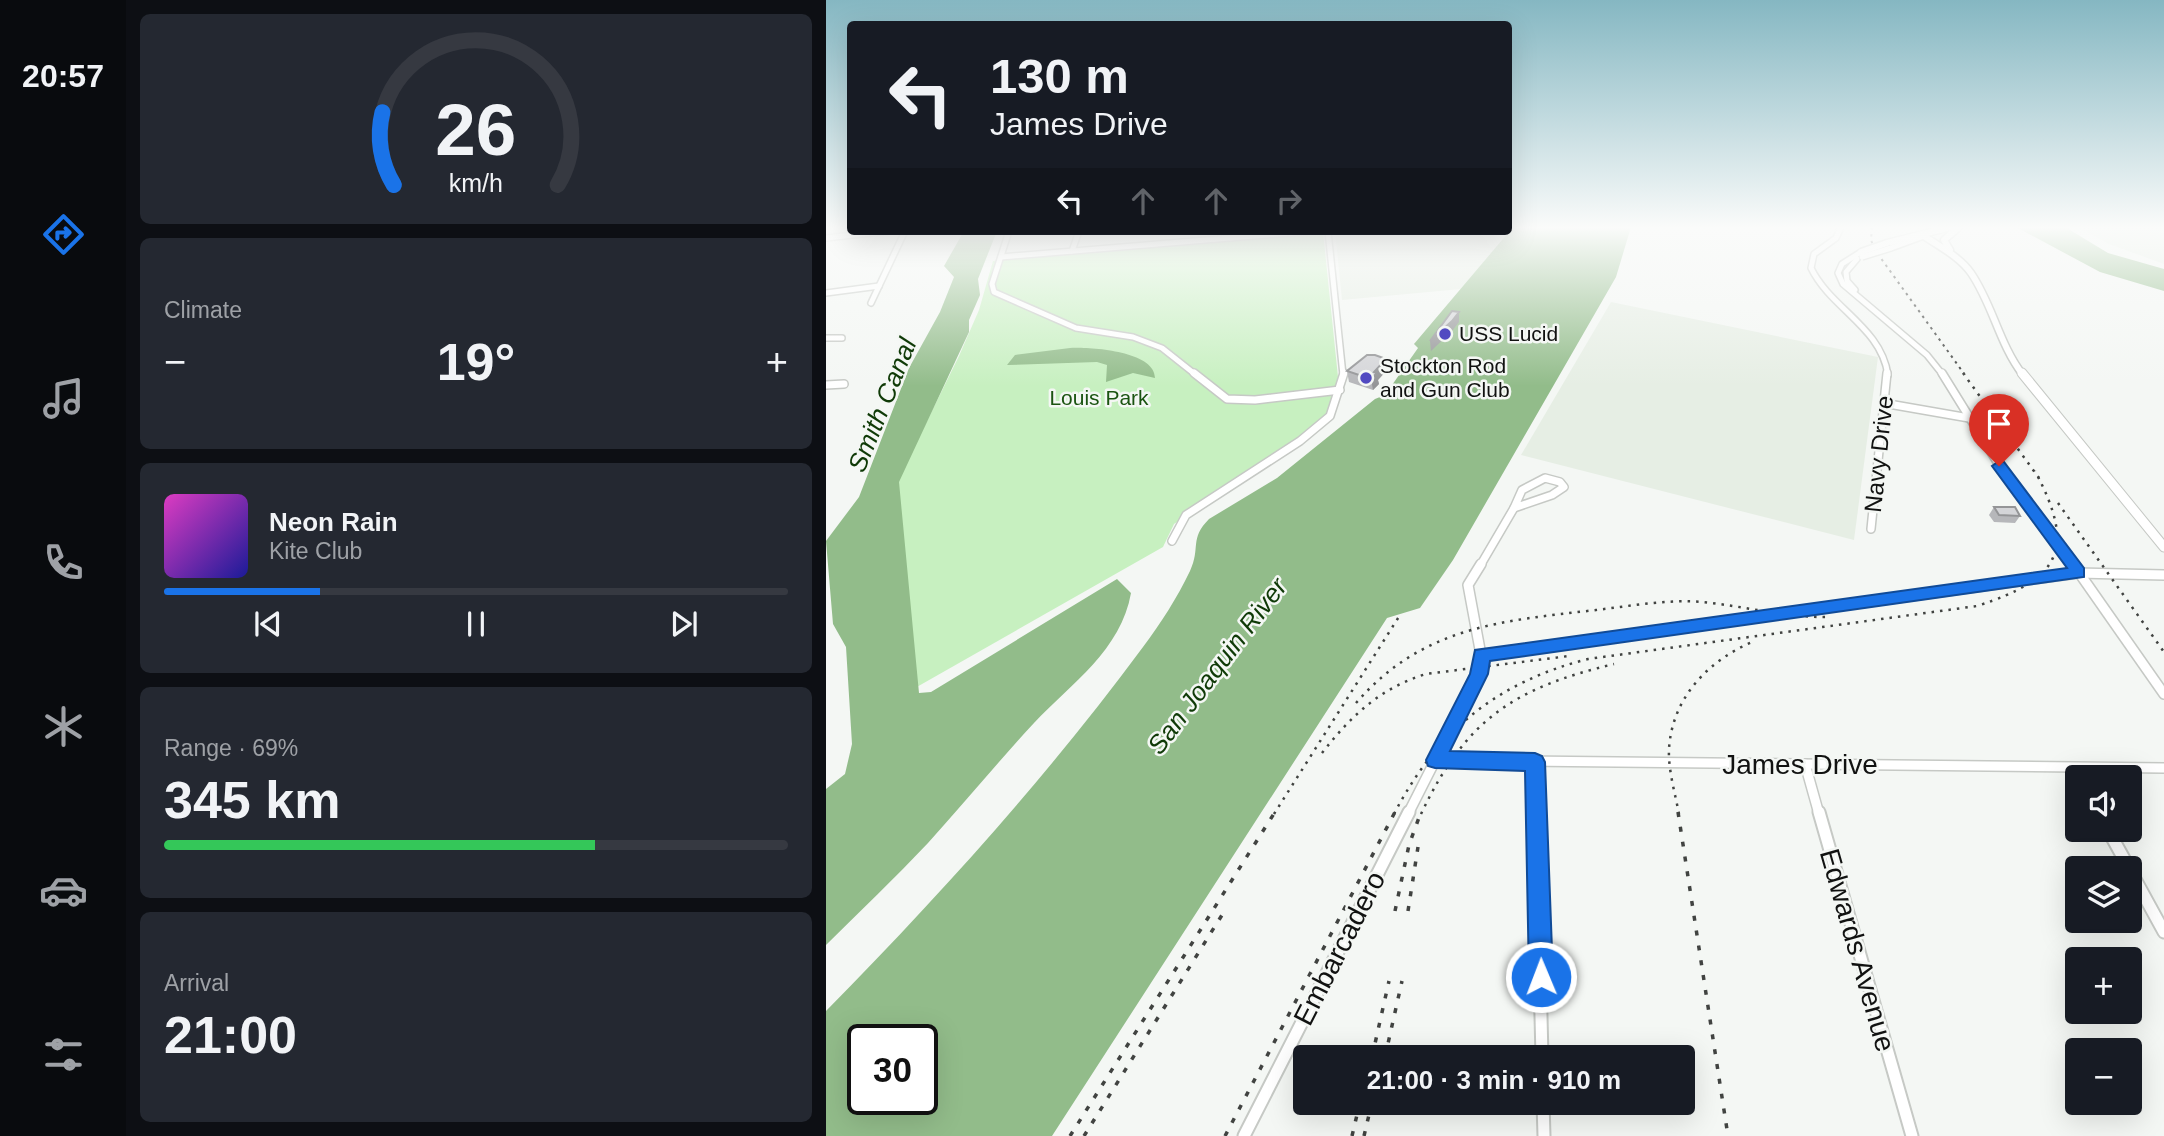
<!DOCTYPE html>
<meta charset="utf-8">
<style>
body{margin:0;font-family:Arial,sans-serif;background:#242831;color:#f1f3f6;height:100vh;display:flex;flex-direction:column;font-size:26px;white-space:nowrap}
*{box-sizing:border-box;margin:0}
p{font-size:23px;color:#9ea1a6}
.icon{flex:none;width:38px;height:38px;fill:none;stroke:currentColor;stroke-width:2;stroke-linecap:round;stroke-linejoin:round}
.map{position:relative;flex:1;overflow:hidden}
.details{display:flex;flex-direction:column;gap:14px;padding:14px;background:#0d0f14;width:700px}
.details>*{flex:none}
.guide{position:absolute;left:21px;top:21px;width:665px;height:214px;border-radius:7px;box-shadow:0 7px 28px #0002;background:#171b24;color:#f1f3f6;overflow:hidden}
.controls{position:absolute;left:1239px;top:765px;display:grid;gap:14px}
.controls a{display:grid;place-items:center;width:77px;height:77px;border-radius:7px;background:#171b24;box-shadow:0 7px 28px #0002;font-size:35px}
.speed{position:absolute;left:21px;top:1024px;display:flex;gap:14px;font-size:35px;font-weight:700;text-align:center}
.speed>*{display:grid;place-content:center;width:91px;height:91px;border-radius:50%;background:#171b24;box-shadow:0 7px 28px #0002;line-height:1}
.speed .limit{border:4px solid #111;border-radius:10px;background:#fff;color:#111}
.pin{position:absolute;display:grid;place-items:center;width:60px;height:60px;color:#fff;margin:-72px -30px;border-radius:50% 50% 50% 0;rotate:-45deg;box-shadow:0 0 7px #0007}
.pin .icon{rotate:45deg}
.me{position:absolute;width:77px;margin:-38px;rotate:359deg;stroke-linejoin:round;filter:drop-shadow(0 0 5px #0008)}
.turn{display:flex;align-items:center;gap:24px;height:147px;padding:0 28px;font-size:32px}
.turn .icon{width:91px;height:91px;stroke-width:2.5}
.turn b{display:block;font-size:49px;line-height:60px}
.lanes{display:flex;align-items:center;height:66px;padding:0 28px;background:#0003;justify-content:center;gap:35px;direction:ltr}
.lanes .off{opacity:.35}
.big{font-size:52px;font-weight:700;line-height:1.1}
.details .tile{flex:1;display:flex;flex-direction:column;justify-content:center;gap:10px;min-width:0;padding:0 24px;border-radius:10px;background:#242831}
.details .dial{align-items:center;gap:0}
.dial svg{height:182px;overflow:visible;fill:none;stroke:#363941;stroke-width:7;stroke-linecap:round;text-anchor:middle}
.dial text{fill:#f1f3f6;stroke:none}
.song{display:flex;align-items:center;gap:21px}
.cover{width:84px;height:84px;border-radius:10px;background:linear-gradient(135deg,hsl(310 70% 55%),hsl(240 70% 35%))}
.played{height:7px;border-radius:4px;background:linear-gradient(90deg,#1a73e8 25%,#363941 25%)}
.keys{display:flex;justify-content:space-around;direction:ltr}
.heat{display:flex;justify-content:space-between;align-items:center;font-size:38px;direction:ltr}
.charge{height:10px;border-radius:5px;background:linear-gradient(90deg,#34c759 69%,#363941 0)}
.trip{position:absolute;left:467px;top:1045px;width:402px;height:70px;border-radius:7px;background:#171b24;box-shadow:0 7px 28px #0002;font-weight:700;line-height:70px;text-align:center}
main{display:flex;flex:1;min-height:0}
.dock{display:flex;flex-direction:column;width:126px;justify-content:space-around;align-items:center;background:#090b0e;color:#9ea1a6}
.dock .icon{width:49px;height:49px}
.dock .active{color:#1a73e8}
.dock b{font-size:32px;color:#f1f3f6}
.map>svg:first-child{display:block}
.built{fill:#e6eee4}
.green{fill:#c7f0c0}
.water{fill:#92bc8a;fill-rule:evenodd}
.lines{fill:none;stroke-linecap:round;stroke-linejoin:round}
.minor-far3-casing{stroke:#c6c9c5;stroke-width:8}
.minor-far2-casing{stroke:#c6c9c5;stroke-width:10}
.minor-far1-casing{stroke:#c6c9c5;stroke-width:12}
.minor-casing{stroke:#c6c9c5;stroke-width:15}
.tertiary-far1-casing{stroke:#c6c9c5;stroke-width:9}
.tertiary-casing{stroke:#c6c9c5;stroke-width:11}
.minor-far3{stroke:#fff;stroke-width:5}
.minor-far2{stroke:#fff;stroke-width:7}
.minor-far1{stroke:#fff;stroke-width:9}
.minor{stroke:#fff;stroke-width:11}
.tertiary-far1{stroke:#fff;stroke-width:6}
.tertiary{stroke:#fff;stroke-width:9}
.rail-far2{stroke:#414341;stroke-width:2;stroke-dasharray:2.5 4.5;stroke-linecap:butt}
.rail-far1{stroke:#414341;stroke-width:2.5;stroke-dasharray:2.5 6;stroke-linecap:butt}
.rail{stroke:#414341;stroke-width:3.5;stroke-dasharray:5 10;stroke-linecap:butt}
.minor-bridge-casing{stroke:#c6c9c5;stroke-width:8;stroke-linecap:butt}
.tertiary-bridge-casing{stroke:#c6c9c5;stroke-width:9;stroke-linecap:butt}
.minor-bridge{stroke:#fff;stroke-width:5}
.tertiary-bridge{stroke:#fff;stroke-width:6}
.wall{fill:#b6b7ba}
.shaded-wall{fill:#949597}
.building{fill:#d4d5d8;stroke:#949597;stroke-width:2}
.route{fill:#1a73e8;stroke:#114b97;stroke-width:2}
.poi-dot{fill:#514ac1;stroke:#f4f7f4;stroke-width:2.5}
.labels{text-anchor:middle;stroke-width:5;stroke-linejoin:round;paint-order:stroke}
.far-poi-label{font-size:21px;fill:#111211;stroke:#f4f7f4;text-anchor:start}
.far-park-label{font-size:21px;fill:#1b5411;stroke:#f4f7f4}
.street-label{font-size:24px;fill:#111211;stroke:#f4f7f4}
.water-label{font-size:26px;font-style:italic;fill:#0f3a07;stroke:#f4f7f4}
.near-street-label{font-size:28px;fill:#111211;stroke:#f4f7f4}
</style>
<main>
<nav class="dock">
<b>20:57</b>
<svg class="icon active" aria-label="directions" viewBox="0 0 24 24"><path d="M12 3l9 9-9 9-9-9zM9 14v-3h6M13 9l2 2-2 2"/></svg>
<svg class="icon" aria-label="music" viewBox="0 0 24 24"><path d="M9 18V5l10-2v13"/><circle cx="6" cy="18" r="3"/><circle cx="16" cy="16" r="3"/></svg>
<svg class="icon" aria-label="phone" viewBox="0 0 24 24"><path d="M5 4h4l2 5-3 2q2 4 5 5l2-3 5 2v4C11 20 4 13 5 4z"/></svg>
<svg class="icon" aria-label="climate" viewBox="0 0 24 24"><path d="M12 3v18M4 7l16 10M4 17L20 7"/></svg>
<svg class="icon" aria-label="car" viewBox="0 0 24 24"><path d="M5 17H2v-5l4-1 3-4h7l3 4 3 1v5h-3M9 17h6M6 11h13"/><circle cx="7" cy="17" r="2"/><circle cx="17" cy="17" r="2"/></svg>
<svg class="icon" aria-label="filters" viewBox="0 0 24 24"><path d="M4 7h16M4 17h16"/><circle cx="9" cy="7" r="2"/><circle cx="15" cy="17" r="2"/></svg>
</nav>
<section class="details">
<div class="tile dial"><svg viewBox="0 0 100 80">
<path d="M14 69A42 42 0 1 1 86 69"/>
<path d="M14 69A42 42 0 0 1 9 37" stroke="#1a73e8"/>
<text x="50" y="56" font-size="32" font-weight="700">26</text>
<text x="50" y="72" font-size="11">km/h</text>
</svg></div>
<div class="tile"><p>Climate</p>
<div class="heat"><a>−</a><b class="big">19°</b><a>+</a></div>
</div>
<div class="tile">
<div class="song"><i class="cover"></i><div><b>Neon Rain</b><p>Kite Club</p></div></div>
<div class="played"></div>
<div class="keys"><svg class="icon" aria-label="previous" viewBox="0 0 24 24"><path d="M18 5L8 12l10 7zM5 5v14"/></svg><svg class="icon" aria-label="pause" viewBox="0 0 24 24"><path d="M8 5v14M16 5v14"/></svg><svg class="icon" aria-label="next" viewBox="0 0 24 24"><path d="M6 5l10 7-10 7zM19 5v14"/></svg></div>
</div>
<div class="tile"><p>Range · 69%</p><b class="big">345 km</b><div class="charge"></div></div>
<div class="tile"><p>Arrival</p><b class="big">21:00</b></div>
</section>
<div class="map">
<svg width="1338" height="1136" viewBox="0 0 1338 1136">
<rect width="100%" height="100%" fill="#f4f7f4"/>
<g class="built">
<path d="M683,227H687L635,289L516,300L509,231H682Z"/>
<path d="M1252,227H1338V264L1283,244Z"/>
<path d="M785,302L1052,357L1028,540L695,455Z"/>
</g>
<path class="green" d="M497,232L512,377L503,410L489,430L348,524L337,547L82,692L69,486L133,356L153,310L167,261Z"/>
<g class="water">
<path d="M687,227H805L790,277L627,560L594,608L561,618L226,1136H0V1011C113,896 221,777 317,647C335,623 351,598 364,571C375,548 363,539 383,519L451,478L549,399L559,395L592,348L588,344ZM37,1040H96V1099H37Z"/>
<path d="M1190,227H1239L1282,253L1338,269V291L1274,272Z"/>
<path d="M138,231H171L152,279L154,295L143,320V332L73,482L93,693L105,692L291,579L305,593C295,650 246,683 208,723C172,762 138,803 102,843C69,878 34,911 0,945V789L19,774L26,744L20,647L7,624L0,541L33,497L83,368L114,312L128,277L118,266Z"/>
<path d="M244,348C264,347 329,351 329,378L307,373L280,382L281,365L271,362L181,365L189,355Z"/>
</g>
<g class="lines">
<g class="minor-far3-casing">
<g id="minor-far3">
<path d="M1015,227L1010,238L988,254L985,268C1005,309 1055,327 1062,375"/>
<path d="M183,231L166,284L168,292L250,328L307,337L336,348L370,375"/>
<path d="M502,231L517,375"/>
<path d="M0,238L63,231"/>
<path d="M1065,248L1098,236"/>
<path d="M246,251L253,231"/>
<path d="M1035,252L1016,264L1012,273L1017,284L1101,355L1117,375"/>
<path d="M175,257L488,231"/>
<path d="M1029,290L1021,281L1020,272L1031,259"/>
<path d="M0,293L53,286"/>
<path d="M45,303L79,231"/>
<path d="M0,338H16"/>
</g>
</g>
<g class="minor-far2-casing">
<g id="minor-far2">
<path d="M368,373L401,399L429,400L514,390"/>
<path d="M1116,373L1173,465L1248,566"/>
<path d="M0,385L18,384"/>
<path d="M1057,403L1143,418"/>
<path d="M719,478L734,482L738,487L726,495L688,508L696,490Z"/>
<path d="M1045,529L1061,373"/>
<path d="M346,541L360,515L474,441L504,416L518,373"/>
<path d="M654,566L688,508"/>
</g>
</g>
<g class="minor-far1-casing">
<g id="minor-far1">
<path d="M1247,564L1338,694"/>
<path d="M655,655L1252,573L1338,575"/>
<path d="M609,760L1338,768"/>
<path d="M709,762L710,814"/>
<path d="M979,764L993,814"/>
<path d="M582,814L653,674L655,655L642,585L655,564"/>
</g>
</g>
<g class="minor-casing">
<g id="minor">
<path d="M710,812L716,1057"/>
<path d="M993,812L1086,1136"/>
<path d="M1282,830L1303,868"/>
<path d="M1304,870L1338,932"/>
<path d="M717,1102L718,1136"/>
<path d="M418,1136L583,812"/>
</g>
</g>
<g class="tertiary-far1-casing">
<g id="tertiary-far1">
<path d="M1098,236C1114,247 1134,257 1145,273C1167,305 1173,344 1197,375"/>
<path d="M1061,243L1125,227"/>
<path d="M1124,250L1118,240L1133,227"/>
</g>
</g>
<g class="tertiary-casing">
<path id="tertiary" d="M1196,373L1338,547"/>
</g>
<use href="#minor-far3" class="minor-far3"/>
<use href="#minor-far2" class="minor-far2"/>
<use href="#minor-far1" class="minor-far1"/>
<use href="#minor" class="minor"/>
<use href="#tertiary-far1" class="tertiary-far1"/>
<use href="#tertiary" class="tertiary"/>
<path class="rail-far2" d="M1046,227L1045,240L1049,250L1139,375"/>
<g class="rail-far1">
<path d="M1137,373L1213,478"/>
<path d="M1232,503L1338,652"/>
<path d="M530,703C597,626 675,621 770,610C805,606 841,599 876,602C919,606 960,618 1003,617"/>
<path d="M496,753C525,716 554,688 600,674L743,656"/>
<path d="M448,814L574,615"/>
<path d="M568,814C611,731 671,682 762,659L1151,606C1234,579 1251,550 1209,471"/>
<path d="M595,814C640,719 688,688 788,664"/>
<path d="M853,814C849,793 842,769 843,749C846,698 882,661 926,642"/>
</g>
<g class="rail">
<path d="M852,812L902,1136"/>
<path d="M569,911L583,845L595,812"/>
<path d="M582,911L592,847"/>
<path d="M546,1057L563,981"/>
<path d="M559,1057L576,981"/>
<path d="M244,1136L449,812"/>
<path d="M258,1136L396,915"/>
<path d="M399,1136L569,812"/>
<path d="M526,1136L534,1102"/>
<path d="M538,1136L546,1102"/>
</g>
<g class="minor-bridge-casing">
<path id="minor-bridge" d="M1036,257L1065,248"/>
</g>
<g class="tertiary-bridge-casing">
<path id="tertiary-bridge" d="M1035,252L1061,243"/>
</g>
<use href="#minor-bridge" class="minor-bridge"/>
<use href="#tertiary-bridge" class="tertiary-bridge"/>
</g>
<g class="wall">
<path d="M561,370L552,380L553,384L547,390L523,382L521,371Z"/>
<path d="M1168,507L1194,516L1189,523L1168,522L1163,515Z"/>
</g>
<g class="shaded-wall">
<path d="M633,312V322L626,331L605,351L604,341Z"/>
<path d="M560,359L561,370L552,380L553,384L547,390L545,379L548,372Z"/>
</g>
<g class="building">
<path d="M626,311L633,312L626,321L604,341Z"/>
<path d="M541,355H549L560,359L548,372L551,373L545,379L521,371Z"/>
<path d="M1168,507H1189L1194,516L1173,515Z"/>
</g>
<linearGradient id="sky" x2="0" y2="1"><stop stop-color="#85b7c2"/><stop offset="0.59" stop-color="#fafbfa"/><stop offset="1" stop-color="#fafbfa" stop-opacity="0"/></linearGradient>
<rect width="1338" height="386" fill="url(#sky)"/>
<path class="route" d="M1173,461L1178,462L1258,568V577L664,661L662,674L624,751L709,753L716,756L719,762L727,977L723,985L715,989L706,985L703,977L699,771L609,768L602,766L600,760L644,674L649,650L1241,568L1166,466Z"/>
<g class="poi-dot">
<circle cx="619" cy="334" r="7"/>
<circle cx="540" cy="378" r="7"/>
</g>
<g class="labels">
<g class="far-poi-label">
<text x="633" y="341">USS Lucid</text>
<text x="554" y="373">Stockton Rod<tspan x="554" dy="24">and Gun Club</tspan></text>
</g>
<g class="far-park-label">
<text x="273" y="405">Louis Park</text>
</g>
<g class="street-label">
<text transform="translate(1053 454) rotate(-84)" y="8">Navy Drive</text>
</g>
<g class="water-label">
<text transform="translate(56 405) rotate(-68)" y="9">Smith Canal</text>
<text transform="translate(391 666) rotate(-53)" y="9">San Joaquin River</text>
</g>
<g class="near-street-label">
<text x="974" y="774">James Drive</text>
<text transform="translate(513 948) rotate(-63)" y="10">Embarcadero</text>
<text transform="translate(1032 950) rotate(74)" y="10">Edwards Avenue</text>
</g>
</g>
</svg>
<div class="controls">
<a><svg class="icon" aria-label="sound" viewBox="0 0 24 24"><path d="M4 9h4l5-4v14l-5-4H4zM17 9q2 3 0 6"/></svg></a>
<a><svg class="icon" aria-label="layers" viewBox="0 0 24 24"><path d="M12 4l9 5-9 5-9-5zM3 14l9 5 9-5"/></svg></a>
<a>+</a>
<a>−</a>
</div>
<div class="speed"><div class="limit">30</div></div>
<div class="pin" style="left:1173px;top:466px;background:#d93025"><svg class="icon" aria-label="arrive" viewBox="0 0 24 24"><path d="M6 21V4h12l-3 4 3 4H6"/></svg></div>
<svg class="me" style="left:715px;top:977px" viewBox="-20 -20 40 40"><circle r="17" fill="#1a73e8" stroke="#fff" stroke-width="3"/><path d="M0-11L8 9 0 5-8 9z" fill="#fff"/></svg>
<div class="trip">21:00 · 3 min · 910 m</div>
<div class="guide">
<div class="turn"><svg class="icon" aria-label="left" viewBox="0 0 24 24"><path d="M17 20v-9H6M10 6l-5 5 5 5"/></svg><div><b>130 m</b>James Drive</div></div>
<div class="lanes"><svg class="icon" aria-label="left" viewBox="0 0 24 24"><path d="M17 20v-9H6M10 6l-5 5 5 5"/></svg><svg class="icon off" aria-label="ahead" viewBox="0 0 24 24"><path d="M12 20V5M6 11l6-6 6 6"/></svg><svg class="icon off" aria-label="ahead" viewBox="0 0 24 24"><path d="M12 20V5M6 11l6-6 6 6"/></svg><svg class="icon off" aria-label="right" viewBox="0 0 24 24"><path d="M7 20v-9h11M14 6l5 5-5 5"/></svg></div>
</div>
</div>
</main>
